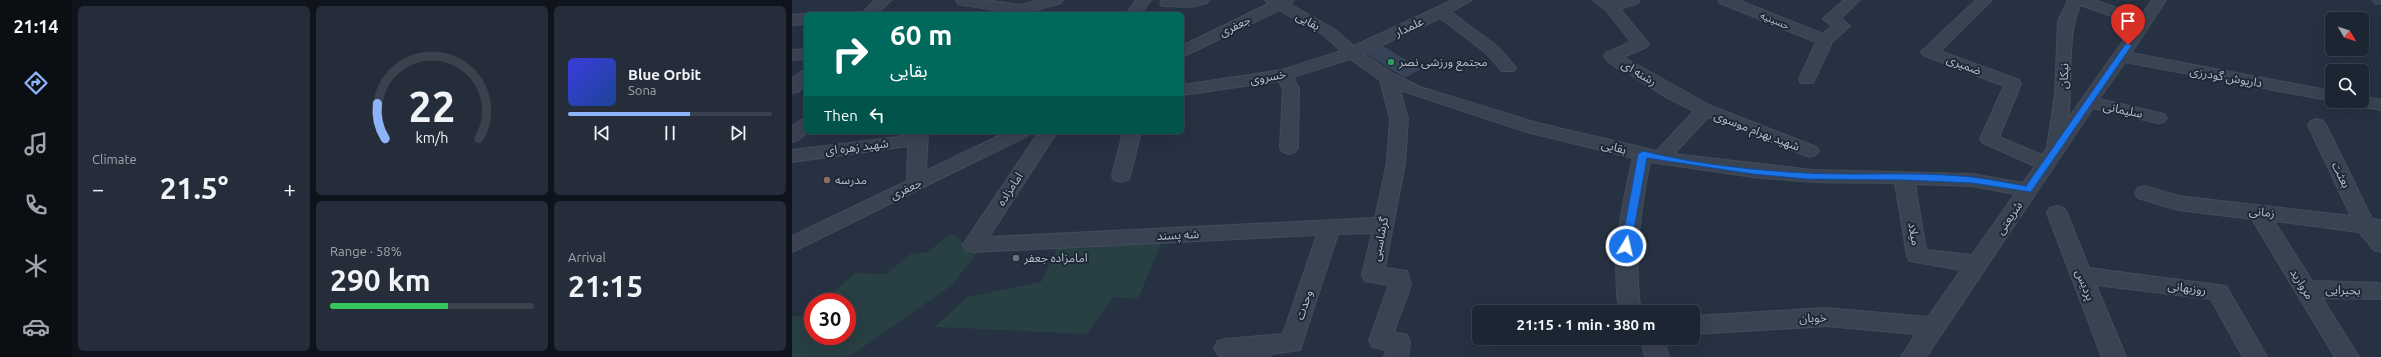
<!DOCTYPE html>
<meta charset="utf-8">
<style>
body{margin:0;font-family:Ubuntu,"Noto Sans Arabic",sans-serif;background:#252d3a;color:#f1f3f6;height:100vh;display:flex;flex-direction:column;font-size:15px;white-space:nowrap}
*{box-sizing:border-box;margin:0}
p{font-size:13px;color:#a0a5ac}
.icon{flex:none;width:22px;height:22px;fill:none;stroke:currentColor;stroke-width:2;stroke-linecap:round;stroke-linejoin:round}
.map{position:relative;flex:1;overflow:hidden}
.details{display:flex;flex-direction:column;gap:6px;padding:6px;background:#0f141c;width:720px}
.details>*{flex:none}
.top-card{position:absolute;left:12px;top:12px;width:380px;height:122px;border-radius:6px;box-shadow:0 4px 16px #0002,0 0 0 1px #3a424d;background:#00695c;color:#fff;overflow:hidden}
.needle{width:26px;rotate:129deg}
.controls{position:absolute;left:1533px;top:12px;display:grid;gap:8px}
.controls a{display:grid;place-items:center;width:44px;height:44px;border-radius:6px;background:#1c2532;box-shadow:0 4px 16px #0002,0 0 0 1px #3a424d;font-size:20px}
.speed{position:absolute;left:12px;top:293px;display:flex;gap:8px;font-size:20px;font-weight:700;text-align:center}
.speed>*{display:grid;place-content:center;width:52px;height:52px;border-radius:50%;background:#1c2532;box-shadow:0 4px 16px #0002,0 0 0 1px #3a424d;line-height:1}
.speed .limit{border:6px solid #d22;background:#fff;color:#111}
.pin{position:absolute;display:grid;place-items:center;width:34px;height:34px;color:#fff;margin:-41px -17px;border-radius:50% 50% 50% 0;rotate:-45deg;box-shadow:0 0 4px #0007}
.pin .icon{rotate:45deg}
.me{position:absolute;width:44px;margin:-22px;rotate:9deg;stroke-linejoin:round;filter:drop-shadow(0 0 3px #0008)}
.turn{display:flex;align-items:center;gap:14px;height:84px;padding:0 20px;font-size:18px}
.turn .icon{width:52px;height:52px;stroke-width:2.5}
.turn b{display:block;font-size:28px;line-height:34px}
.then{display:flex;align-items:center;height:38px;padding:0 20px;background:#0003;gap:8px;font-size:15px}
.big{font-size:30px;font-weight:700;line-height:1.1}
.details .tile{flex:1;display:flex;flex-direction:column;justify-content:center;gap:6px;min-width:0;padding:0 14px;border-radius:6px;background:#252d3a}
.details .dial{align-items:center;gap:0}
.dial svg{height:104px;overflow:visible;fill:none;stroke:#3a424d;stroke-width:7;stroke-linecap:round;text-anchor:middle}
.dial text{fill:#f1f3f6;stroke:none}
.song{display:flex;align-items:center;gap:12px}
.cover{width:48px;height:48px;border-radius:6px;background:linear-gradient(135deg,hsl(240 70% 55%),hsl(220 70% 35%))}
.played{height:4px;border-radius:2px;background:linear-gradient(90deg,#8db3fb 60%,#3a424d 60%)}
.keys{display:flex;justify-content:space-around;direction:ltr}
.heat{display:flex;justify-content:space-between;align-items:center;font-size:22px;direction:ltr}
.charge{height:6px;border-radius:3px;background:linear-gradient(90deg,#34c759 58%,#3a424d 0)}
.details .tiles{flex:1;display:grid;gap:6px;grid-template-columns:repeat(3,1fr)}
.tile:first-child{grid-row:span 2}
.trip{position:absolute;left:680px;top:305px;width:228px;height:40px;border-radius:6px;background:#1c2532;box-shadow:0 4px 16px #0002,0 0 0 1px #3a424d;font-weight:700;line-height:40px;text-align:center}
main{display:flex;flex:1;min-height:0}
.menu{display:flex;flex-direction:column;width:72px;justify-content:space-around;align-items:center;background:#0b0f14;color:#a0a5ac}
.menu .icon{width:28px;height:28px}
.menu .active{color:#8db3fb}
.menu b{font-size:18px;color:#f1f3f6}
.map>svg:first-child{display:block}
.green{fill:#283f43}
.building{fill:#374458}
.lines{fill:none;stroke-linecap:round;stroke-linejoin:round}
.minor-casing{stroke:#444c5b;stroke-width:2}
.minor{fill:#3a4352;fill-rule:evenodd}
.route{fill:#1a73e8;stroke:#114b97}
.leisure-dot{fill:#2e9e5b;stroke:#1f2837;stroke-width:1.5}
.education-dot{fill:#8d6e63;stroke:#1f2837;stroke-width:1.5}
.worship-dot{fill:#6b7280;stroke:#1f2837;stroke-width:1.5}
.labels{text-anchor:middle;stroke-width:4;stroke-linejoin:round;paint-order:stroke}
.far-street-label{font-size:10px;fill:#b7becc;stroke:#1f2837}
.street-label{font-size:12px;fill:#b7becc;stroke:#1f2837}
.poi-label{font-size:12px;fill:#b7becc;stroke:#1f2837;text-anchor:start}
</style>
<main>
<nav class="menu">
<b>21:14</b>
<svg class="icon active" aria-label="directions" viewBox="0 0 24 24"><path d="M12 3l9 9-9 9-9-9zM9 14v-3h6M13 9l2 2-2 2"/></svg>
<svg class="icon" aria-label="music" viewBox="0 0 24 24"><path d="M9 18V5l10-2v13"/><circle cx="6" cy="18" r="3"/><circle cx="16" cy="16" r="3"/></svg>
<svg class="icon" aria-label="phone" viewBox="0 0 24 24"><path d="M5 4h4l2 5-3 2q2 4 5 5l2-3 5 2v4C11 20 4 13 5 4z"/></svg>
<svg class="icon" aria-label="climate" viewBox="0 0 24 24"><path d="M12 3v18M4 7l16 10M4 17L20 7"/></svg>
<svg class="icon" aria-label="car" viewBox="0 0 24 24"><path d="M5 17H2v-5l4-1 3-4h7l3 4 3 1v5h-3M9 17h6M6 11h13"/><circle cx="7" cy="17" r="2"/><circle cx="17" cy="17" r="2"/></svg>
</nav>
<section class="details">
<div class="tiles">
<div class="tile"><p>Climate</p>
<div class="heat"><a>−</a><b class="big">21.5°</b><a>+</a></div>
</div>
<div class="tile dial"><svg viewBox="0 0 100 80">
<path d="M14 69A42 42 0 1 1 86 69"/>
<path d="M14 69A42 42 0 0 1 8 42" stroke="#8db3fb"/>
<text x="50" y="56" font-size="32" font-weight="700">22</text>
<text x="50" y="72" font-size="11">km/h</text>
</svg></div>
<div class="tile">
<div class="song"><i class="cover"></i><div><b>Blue Orbit</b><p>Sona</p></div></div>
<div class="played"></div>
<div class="keys"><svg class="icon" aria-label="previous" viewBox="0 0 24 24"><path d="M18 5L8 12l10 7zM5 5v14"/></svg><svg class="icon" aria-label="pause" viewBox="0 0 24 24"><path d="M8 5v14M16 5v14"/></svg><svg class="icon" aria-label="next" viewBox="0 0 24 24"><path d="M6 5l10 7-10 7zM19 5v14"/></svg></div>
</div>
<div class="tile"><p>Range · 58%</p><b class="big">290 km</b><div class="charge"></div></div>
<div class="tile"><p>Arrival</p><b class="big">21:15</b></div>
</div>
</section>
<div class="map">
<svg width="1589" height="357" viewBox="0 0 1589 357">
<rect width="100%" height="100%" fill="#263142"/>
<g class="green">
<path d="M159,233L185,253L160,285L57,357H0V317L16,314L21,310V336H55V302H30L63,273L94,274L119,254L136,252Z"/>
<path d="M370,241L346,299L321,297L295,334L143,327L175,297L249,282L266,247Z"/>
</g>
<path class="building" d="M591,46L629,69L613,78L574,54Z"/>
<g class="lines">
<g class="minor-casing">
<g id="minor">
<path d="M83,0H99L85,14H69Z"/>
<path d="M164,0H193L228,5L248,0H271L269,3L230,14L171,5L166,4Z"/>
<path d="M344,0H359L349,14H334Z"/>
<path d="M370,0H417L415,3L399,7L370,6L368,3Z"/>
<path d="M473,0H502L498,4L542,29L562,46L661,0H680L659,12L706,47L724,68L722,71H710L694,53L648,18L571,54L602,74L628,87L745,123L865,151L902,111L872,96L835,72C826,70 817,63 812,56L814,53L839,42L814,10L801,0H848L846,3L828,9L857,44L855,47L831,57L919,106L1024,147L1027,151L1024,155L1018,157L1012,155L916,117L882,154L1021,170L1180,174L1231,183L1243,166L1191,143L1188,139L1212,86L1131,55L1129,52L1184,0H1200L1148,51L1227,80L1229,84L1207,137L1250,155L1255,148L1263,95L1266,21L1276,0H1302L1349,16L1360,0H1374L1339,53L1540,91V101L1333,62L1307,99L1372,114L1375,118L1372,122L1366,123L1301,108L1134,357H1109L1124,334L1034,326L901,334V316L1034,308L1136,317L1169,270L1118,261L1115,256L1103,183L1021,182L961,177L858,162C848,212 841,261 849,312H827C819,259 829,209 841,158L735,132L608,90L616,119L613,163L593,268L615,271L619,285L602,332L615,335L618,342L616,357H592L594,350L580,347L577,340L597,285L573,281L570,275L580,233L546,234L508,350L479,354L478,357H433L426,355L422,348L426,341L434,339L491,334L525,235L181,252L174,250L171,245L174,240L247,132H265L197,237L583,218L595,163L598,119L588,80L558,59L501,77L507,89L506,148L503,152L497,154L491,152L488,148L491,89L487,81L390,95V85L490,70L549,51L532,35L487,10L390,57V46L476,4ZM1288,5L1343,24L1276,119C1281,82 1274,38 1288,5ZM1123,184L1180,186L1223,194L1180,255L1134,250Z"/>
<path d="M926,0H946L1031,34L1040,26L1031,19L1034,16L1052,0H1068L1049,18L1058,26L1040,42L1023,79L1021,83H1009L1007,79L1024,42L928,3Z"/>
<path d="M1581,0H1589V4L1583,3Z"/>
<path d="M14,14V24L0,25V15Z"/>
<path d="M14,49V59L0,60V50Z"/>
<path d="M14,70V84L6,92L0,93V79L8,72Z"/>
<path d="M1570,96L1589,100V110L1561,105L1558,101H1570Z"/>
<path d="M14,119L16,132L6,140L0,142V127L8,120Z"/>
<path d="M1525,119L1531,121L1534,125L1580,219L1589,220V252L1582,250L1567,232L1482,221L1520,281L1589,283V299L1530,298L1567,357H1543L1460,219L1386,210L1346,198L1343,193L1346,188L1353,186L1386,196L1559,216L1516,125L1519,121Z"/>
<path d="M114,132H136L134,171L215,132H238L235,136L0,252V236L115,181L116,146L0,162V150L106,137Z"/>
<path d="M331,132H349L338,176L336,180L329,182L322,180L320,176Z"/>
<path d="M1265,206L1272,208L1275,213L1297,268L1434,286L1475,357H1451L1419,299L1304,285L1334,357H1310L1255,213L1258,208Z"/>
<path d="M849,338H871L877,357H853Z"/>
</g>
</g>
<use href="#minor" class="minor"/>
</g>
<path class="route" d="M1334,43L1340,45L1239,192L1180,183L1112,180L1014,179L961,174L855,158L839,246L834,249L829,246L846,154L851,151C903,164 959,170 1013,173C1069,176 1124,171 1180,177C1198,179 1216,183 1234,186Z"/>
<circle class="leisure-dot" cx="599" cy="62" r="4"/>
<circle class="education-dot" cx="35" cy="180" r="4"/>
<circle class="worship-dot" cx="224" cy="258" r="4"/>
<g class="labels">
<g class="far-street-label">
<text transform="translate(983 20) rotate(22)" y="4">حسینیه</text>
</g>
<g class="street-label">
<text transform="translate(516 21) rotate(29)" y="4">بقایی</text>
<text transform="translate(443 26) rotate(-26)" y="4">جعفری</text>
<text transform="translate(617 27) rotate(-25)" y="4">علمدار</text>
<text transform="translate(1172 65) rotate(21)" y="4">ضمیری</text>
<text transform="translate(847 73) rotate(31)" y="4">رشنه ای</text>
<text transform="translate(1272 76) rotate(-88)" y="4">نیکان</text>
<text transform="translate(476 77) rotate(-10)" y="4">خسروی</text>
<text transform="translate(1434 77) rotate(10)" y="4">داریوش گودرزی</text>
<text transform="translate(1331 110) rotate(12)" y="4">سلیمانی</text>
<text transform="translate(965 131) rotate(21)" y="4">شهید بهرام موسوی</text>
<text transform="translate(65 147) rotate(-7)" y="4">شهید زهره ای</text>
<text transform="translate(822 147) rotate(14)" y="4">بقایی</text>
<text transform="translate(1549 175) rotate(64)" y="4">بعثت</text>
<text transform="translate(114 189) rotate(-26)" y="4">جعفری</text>
<text transform="translate(218 189) rotate(-57)" y="4">امامزاده</text>
<text transform="translate(1470 212) rotate(6)" y="4">زمانی</text>
<text transform="translate(1217 218) rotate(-56)" y="4">شریعتی</text>
<text transform="translate(1122 234) rotate(81)" y="4">میلاد</text>
<text transform="translate(386 235) rotate(-3)" y="4">شه پسند</text>
<text transform="translate(588 239) rotate(-79)" y="4">گرشاسبی</text>
<text transform="translate(1510 284) rotate(58)" y="4">مروارید</text>
<text transform="translate(1293 285) rotate(68)" y="4">پردیس</text>
<text transform="translate(1395 288) rotate(7)" y="4">روزبهانی</text>
<text transform="translate(1551 290) rotate(2)" y="4">بحیرایی</text>
<text transform="translate(512 305) rotate(-72)" y="4">وحدت</text>
<text transform="translate(1021 318) rotate(-2)" y="4">خوبان</text>
</g>
<g class="poi-label">
<text x="607" y="66">مجتمع ورزشی نصر</text>
<text x="43" y="184">مدرسه</text>
<text x="232" y="262">امامزاده جعفر</text>
</g>
</g>
</svg>
<div class="controls">
<a><svg class="needle" viewBox="-14 -14 28 28"><path d="M0-13l5 13h-10z" fill="#e53935"/><path d="M0 13l5-13h-10z" fill="#a0a5ac"/></svg></a>
<a><svg class="icon" aria-label="search" viewBox="0 0 24 24"><circle cx="10" cy="10" r="6"/><path d="M15 15l6 6"/></svg></a>
</div>
<div class="speed"><div class="limit">30</div></div>
<div class="pin" style="left:1336px;top:45px;background:#d93025"><svg class="icon" aria-label="arrive" viewBox="0 0 24 24"><path d="M6 21V4h12l-3 4 3 4H6"/></svg></div>
<svg class="me" style="left:834px;top:246px" viewBox="-20 -20 40 40"><circle r="17" fill="#1a73e8" stroke="#fff" stroke-width="3"/><path d="M0-11L8 9 0 5-8 9z" fill="#fff"/></svg>
<div class="trip">21:15 · 1 min · 380 m</div>
<div class="top-card">
<div class="turn"><svg class="icon" aria-label="right" viewBox="0 0 24 24"><path d="M7 20v-9h11M14 6l5 5-5 5"/></svg><div><b>60 m</b>بقایی</div></div>
<div class="then">Then<svg class="icon" aria-label="left" viewBox="0 0 24 24"><path d="M17 20v-9H6M10 6l-5 5 5 5"/></svg></div>
</div>
</div>
</main>
